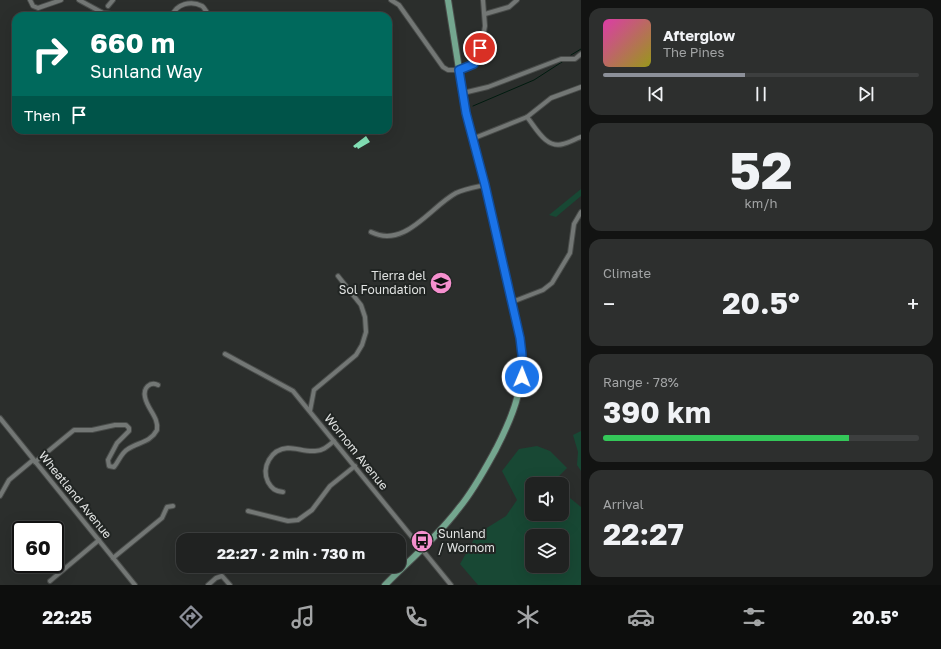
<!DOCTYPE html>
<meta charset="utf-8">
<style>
body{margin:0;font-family:"Golos Text",sans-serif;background:#2d2f2e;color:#f1f3f6;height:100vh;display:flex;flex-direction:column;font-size:15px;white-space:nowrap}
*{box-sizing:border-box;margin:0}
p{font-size:13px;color:#a2a4a5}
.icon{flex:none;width:22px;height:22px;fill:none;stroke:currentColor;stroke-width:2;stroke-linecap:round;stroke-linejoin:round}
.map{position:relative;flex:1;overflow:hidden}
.panel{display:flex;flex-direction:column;gap:8px;padding:8px;background:#121312;width:360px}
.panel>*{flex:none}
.guide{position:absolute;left:12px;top:12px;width:380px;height:122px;border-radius:12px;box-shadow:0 4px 16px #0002,0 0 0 1px #3d3f3f;background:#00695c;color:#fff;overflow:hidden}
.tools{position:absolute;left:525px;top:477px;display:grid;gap:8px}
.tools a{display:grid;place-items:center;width:44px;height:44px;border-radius:8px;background:#202221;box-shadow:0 4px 16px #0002,0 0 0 1px #3d3f3f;font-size:20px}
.speed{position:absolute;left:12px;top:521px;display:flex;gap:8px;font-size:20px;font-weight:700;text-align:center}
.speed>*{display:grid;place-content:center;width:52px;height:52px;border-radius:50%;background:#202221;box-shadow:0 4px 16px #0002,0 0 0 1px #3d3f3f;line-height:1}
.speed .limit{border:2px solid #111;border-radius:6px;background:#fff;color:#111}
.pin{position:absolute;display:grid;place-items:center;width:34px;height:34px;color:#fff;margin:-17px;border:2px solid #fff;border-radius:50%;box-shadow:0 1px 4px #0007}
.me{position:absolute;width:44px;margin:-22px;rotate:1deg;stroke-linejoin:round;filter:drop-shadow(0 0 3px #0008)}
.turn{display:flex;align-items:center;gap:14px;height:84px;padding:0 12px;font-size:18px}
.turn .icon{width:52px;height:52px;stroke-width:2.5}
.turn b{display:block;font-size:28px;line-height:34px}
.then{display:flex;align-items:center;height:38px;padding:0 12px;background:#0003;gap:8px;font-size:15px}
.big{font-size:30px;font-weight:700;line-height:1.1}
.panel .card{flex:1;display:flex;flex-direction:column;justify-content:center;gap:6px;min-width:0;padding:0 14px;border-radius:12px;background:#2d2f2e}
.panel .dial{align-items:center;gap:0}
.dial b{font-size:52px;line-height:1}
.song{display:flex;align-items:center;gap:12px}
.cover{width:48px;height:48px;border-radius:6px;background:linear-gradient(135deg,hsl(320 70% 55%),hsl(60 70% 35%))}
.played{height:4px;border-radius:2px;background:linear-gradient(90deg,#8c9099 45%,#3d3f3f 45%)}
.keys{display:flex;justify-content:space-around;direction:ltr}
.heat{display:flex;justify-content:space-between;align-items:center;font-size:22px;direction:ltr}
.charge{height:6px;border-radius:3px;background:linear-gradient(90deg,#34c759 78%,#3d3f3f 0)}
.trip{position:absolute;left:176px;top:533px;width:230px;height:40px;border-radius:12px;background:#202221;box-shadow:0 4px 16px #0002,0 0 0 1px #3d3f3f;font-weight:700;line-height:40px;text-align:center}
.dock{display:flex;height:64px;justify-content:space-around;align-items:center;background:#0d0e0d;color:#a2a4a5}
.dock .icon{width:28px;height:28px}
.dock .active{color:#8c9099}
.dock b{font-size:18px;color:#f1f3f6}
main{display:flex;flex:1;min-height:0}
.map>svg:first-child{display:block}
.green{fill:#184834;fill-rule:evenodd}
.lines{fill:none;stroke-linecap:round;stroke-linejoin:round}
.stream{stroke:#001b0f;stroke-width:1}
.building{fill:#85e4b8}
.street-casing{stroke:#494c4a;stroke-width:6}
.primary-casing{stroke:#494c4a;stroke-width:8}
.street{stroke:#737775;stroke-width:4}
.primary{stroke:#74a68f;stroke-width:6}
.route-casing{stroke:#114b97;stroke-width:10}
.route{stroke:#1a73e8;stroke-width:7}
.labels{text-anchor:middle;stroke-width:4;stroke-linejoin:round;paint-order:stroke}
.poi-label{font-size:12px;fill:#e1e3e2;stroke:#212523;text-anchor:end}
.street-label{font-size:12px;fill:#e1e3e2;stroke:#212523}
</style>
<main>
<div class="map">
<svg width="581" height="585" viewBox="0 0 581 585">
<rect width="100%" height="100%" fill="#2b2e2c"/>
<g class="green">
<path d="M581,189V196L556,217L549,215Z"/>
<path d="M581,431V471L577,465L578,452L573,435Z"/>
<path d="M537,446L550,451L567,468L559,476L570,498L581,507V585H478L460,564L477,534L506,516L517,500L502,471L519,449ZM532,484H562V514H532ZM532,536H562V566H532Z"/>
</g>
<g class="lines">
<g class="stream">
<path d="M571,55L581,49"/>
<path d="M473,106L534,80L565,60"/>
</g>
</g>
<path class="building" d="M366,136L370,142L358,149L357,147L355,148L353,146Z"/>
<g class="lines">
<g class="street-casing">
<g id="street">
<path d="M30,0L33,6L38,8L61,0"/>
<path d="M79,0L103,13L128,16"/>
<path d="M391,0L399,5L443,67L448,70H459L474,63L476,60L483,37L485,26L483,0"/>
<path d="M108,6L113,0"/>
<path d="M485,14L509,7L517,0"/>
<path d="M172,16C176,4 191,0 202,6C205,8 207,13 209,16"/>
<path d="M463,93L488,87L561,59H575L581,54"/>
<path d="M527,117C536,128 546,149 563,144C569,143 575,139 581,137"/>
<path d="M472,139L527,117L551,98L581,87"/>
<path d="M371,232C405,249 430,207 456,193C464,189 476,187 485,185"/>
<path d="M512,302L543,290L552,283L570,253L574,224L581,212"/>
<path d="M225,354L293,391L451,585"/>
<path d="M310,411L314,390L356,355L362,345L366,332L365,317L361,305L338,276"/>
<path d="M0,418L135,585"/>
<path d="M35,462L74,430H92L115,425H126L129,428V431L117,443L108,460L109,466L114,467C119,461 121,453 128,449C138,442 150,443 157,430C159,417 147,409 145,397C143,388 150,381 158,385"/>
<path d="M283,492C275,491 272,489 268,482C261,467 271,449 288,448C297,448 306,452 315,451C323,451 328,446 334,441"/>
<path d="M0,496L9,480L33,460"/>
<path d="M248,511L288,521L298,520L312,510L330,486L355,466"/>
<path d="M113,558L162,518L167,507L173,506"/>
<path d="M50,581L99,540"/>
<path d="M208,585L216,578L222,576L230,585"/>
</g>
</g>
<g class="primary-casing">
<path id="primary" d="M385,585C410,560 438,536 459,508C474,490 485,469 496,449C516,410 526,382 520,339L485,185L466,113L448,0"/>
</g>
<use href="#street" class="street"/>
<use href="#primary" class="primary"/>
</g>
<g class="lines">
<g class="route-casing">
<path id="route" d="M480,48L474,64L459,70L466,113L485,185L520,338L522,355V377"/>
</g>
<use href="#route" class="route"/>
</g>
<defs>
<g id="school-disc" transform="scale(1.15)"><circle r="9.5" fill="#f690cf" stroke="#212523"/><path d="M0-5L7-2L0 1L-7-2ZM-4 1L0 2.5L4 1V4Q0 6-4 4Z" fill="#111"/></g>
<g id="bus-disc" transform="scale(1.15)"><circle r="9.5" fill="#f690cf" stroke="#212523"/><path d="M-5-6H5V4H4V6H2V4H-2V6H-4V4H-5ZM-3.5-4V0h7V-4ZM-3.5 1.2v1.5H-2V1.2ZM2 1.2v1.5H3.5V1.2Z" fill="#111"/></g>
</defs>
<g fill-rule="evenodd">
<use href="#school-disc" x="441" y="283"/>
<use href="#bus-disc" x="422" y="541"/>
</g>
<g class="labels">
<g class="poi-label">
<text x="426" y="280">Tierra del<tspan x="426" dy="14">Sol Foundation</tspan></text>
<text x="438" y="538" text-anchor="start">Sunland<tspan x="438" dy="14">/ Wornom</tspan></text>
</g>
<g class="street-label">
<text transform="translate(356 452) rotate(51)" y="4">Wornom Avenue</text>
<text transform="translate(75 495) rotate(51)" y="4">Wheatland Avenue</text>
</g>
</g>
</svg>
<div class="tools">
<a><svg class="icon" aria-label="sound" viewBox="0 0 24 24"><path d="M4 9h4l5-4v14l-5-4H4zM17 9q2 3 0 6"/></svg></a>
<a><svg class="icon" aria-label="layers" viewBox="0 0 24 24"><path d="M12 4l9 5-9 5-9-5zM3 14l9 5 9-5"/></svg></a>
</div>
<div class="speed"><div class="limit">60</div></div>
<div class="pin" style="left:480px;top:48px;background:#d93025"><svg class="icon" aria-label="arrive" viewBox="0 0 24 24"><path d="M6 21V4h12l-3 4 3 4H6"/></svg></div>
<svg class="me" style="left:522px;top:377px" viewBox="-20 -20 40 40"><circle r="17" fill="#1a73e8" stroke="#fff" stroke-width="3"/><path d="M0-11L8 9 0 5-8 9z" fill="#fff"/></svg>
<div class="trip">22:27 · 2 min · 730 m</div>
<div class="guide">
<div class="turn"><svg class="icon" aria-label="right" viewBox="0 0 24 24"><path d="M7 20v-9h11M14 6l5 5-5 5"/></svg><div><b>660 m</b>Sunland Way</div></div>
<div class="then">Then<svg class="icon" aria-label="arrive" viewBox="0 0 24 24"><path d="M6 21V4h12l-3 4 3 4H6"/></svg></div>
</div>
</div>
<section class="panel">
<div class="card">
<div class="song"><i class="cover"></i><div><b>Afterglow</b><p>The Pines</p></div></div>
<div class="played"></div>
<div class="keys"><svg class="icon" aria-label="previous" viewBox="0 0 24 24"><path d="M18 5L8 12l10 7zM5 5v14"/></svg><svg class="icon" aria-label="pause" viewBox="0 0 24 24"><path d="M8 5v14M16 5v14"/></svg><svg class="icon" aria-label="next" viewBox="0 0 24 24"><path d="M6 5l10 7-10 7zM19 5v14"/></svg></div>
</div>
<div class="card dial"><b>52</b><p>km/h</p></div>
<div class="card"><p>Climate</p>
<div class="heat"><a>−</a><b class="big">20.5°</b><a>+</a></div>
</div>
<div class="card"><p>Range · 78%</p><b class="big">390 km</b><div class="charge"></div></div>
<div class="card"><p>Arrival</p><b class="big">22:27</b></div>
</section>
</main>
<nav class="dock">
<b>22:25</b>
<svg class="icon active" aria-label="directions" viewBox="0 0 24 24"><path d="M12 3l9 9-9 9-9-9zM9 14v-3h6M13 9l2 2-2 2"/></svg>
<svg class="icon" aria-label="music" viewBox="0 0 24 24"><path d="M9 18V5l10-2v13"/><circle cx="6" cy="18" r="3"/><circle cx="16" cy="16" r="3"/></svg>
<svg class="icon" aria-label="phone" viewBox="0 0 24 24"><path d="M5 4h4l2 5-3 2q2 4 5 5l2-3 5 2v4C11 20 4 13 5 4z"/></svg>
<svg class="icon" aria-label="climate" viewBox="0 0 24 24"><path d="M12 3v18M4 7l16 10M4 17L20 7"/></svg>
<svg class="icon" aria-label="car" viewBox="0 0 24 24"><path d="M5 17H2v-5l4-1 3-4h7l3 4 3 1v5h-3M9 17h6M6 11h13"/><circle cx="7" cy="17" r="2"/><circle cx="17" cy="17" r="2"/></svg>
<svg class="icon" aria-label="filters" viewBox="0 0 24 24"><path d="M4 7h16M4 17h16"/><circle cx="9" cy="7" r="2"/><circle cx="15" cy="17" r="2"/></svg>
<b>20.5°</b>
</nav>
